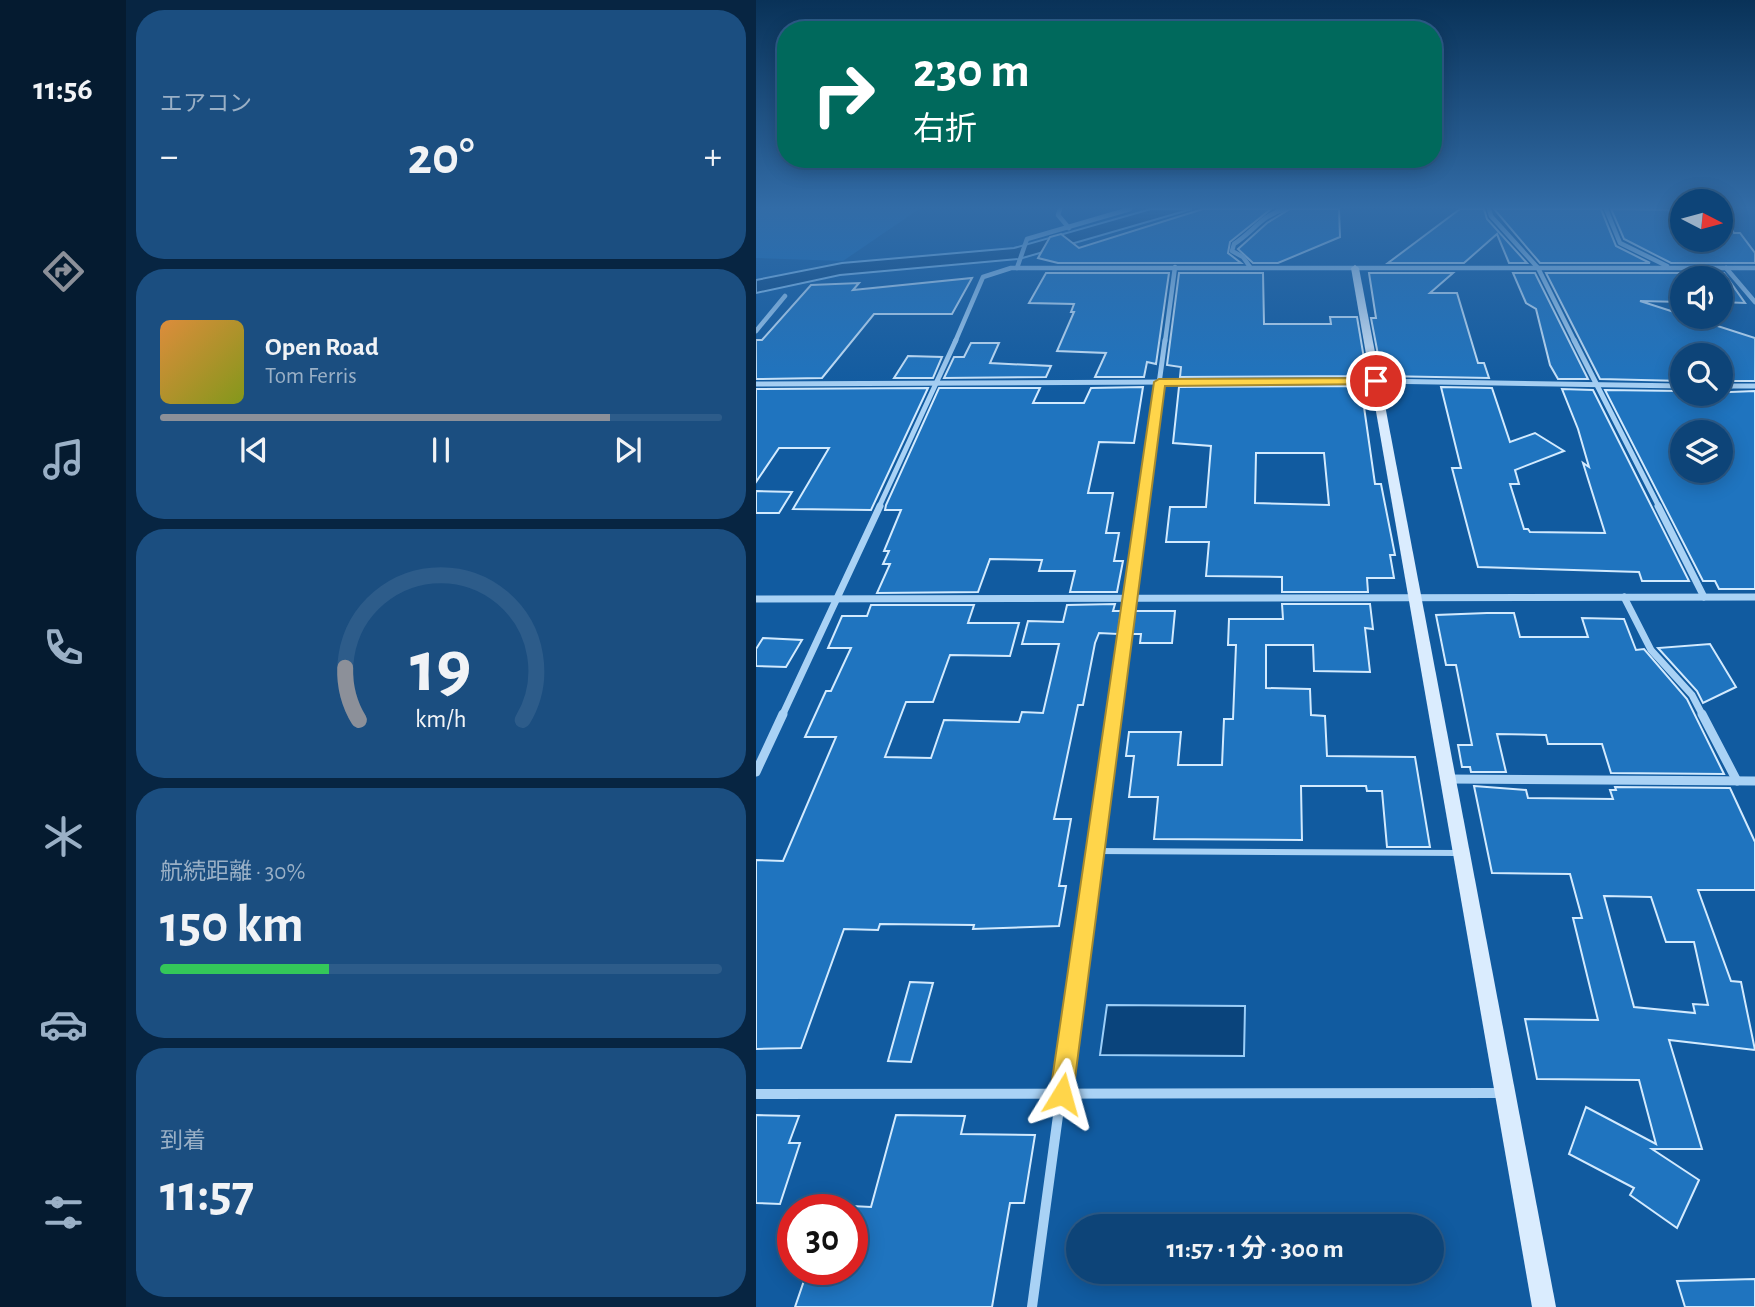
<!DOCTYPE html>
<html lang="ja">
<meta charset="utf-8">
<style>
body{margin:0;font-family:"Alegreya Sans","Noto Sans JP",sans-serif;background:#1b4e80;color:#f1f3f6;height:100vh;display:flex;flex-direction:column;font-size:26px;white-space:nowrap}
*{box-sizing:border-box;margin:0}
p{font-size:23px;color:#9ab0c6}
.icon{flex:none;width:38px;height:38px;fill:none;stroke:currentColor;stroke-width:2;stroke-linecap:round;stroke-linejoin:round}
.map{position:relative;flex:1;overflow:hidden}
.panel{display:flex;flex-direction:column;gap:10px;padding:10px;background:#072542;width:630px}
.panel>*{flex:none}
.banner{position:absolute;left:21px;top:21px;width:665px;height:147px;border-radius:28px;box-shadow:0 4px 18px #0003,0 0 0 2px #2d5c8a;background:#00695c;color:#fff;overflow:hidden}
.needle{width:46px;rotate:96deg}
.buttons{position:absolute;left:914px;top:189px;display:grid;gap:14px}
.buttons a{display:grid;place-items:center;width:63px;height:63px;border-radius:50%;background:#0d4478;box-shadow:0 4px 18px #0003,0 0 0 2px #2d5c8a;font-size:35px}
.speed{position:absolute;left:21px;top:1194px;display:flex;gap:14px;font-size:35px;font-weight:700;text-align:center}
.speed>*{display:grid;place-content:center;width:91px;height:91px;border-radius:50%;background:#0d4478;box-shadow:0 4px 18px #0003,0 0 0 2px #2d5c8a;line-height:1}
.speed .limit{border:10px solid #d22;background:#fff;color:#111}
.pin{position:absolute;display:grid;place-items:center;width:60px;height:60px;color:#fff;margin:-30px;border:4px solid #fff;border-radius:50%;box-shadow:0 2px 7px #0007}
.me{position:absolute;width:77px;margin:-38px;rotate:8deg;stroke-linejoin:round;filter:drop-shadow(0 0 5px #0008)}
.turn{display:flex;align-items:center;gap:24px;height:147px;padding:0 21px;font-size:32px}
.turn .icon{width:91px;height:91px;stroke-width:2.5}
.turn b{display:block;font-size:49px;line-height:60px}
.big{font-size:52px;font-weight:700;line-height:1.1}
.panel .widget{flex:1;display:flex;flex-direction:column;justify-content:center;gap:10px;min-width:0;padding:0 24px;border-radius:28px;background:#1b4e80}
.panel .dial{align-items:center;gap:0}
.dial svg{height:182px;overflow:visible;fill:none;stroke:#2d5c8a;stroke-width:7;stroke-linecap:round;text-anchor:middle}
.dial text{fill:#f1f3f6;stroke:none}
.song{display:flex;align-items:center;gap:21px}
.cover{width:84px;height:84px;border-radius:10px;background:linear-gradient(135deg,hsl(30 70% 55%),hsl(70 70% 35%))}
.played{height:7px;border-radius:4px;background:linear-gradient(90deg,#8c9099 80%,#2d5c8a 80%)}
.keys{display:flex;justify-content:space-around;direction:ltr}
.heat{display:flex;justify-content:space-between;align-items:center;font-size:38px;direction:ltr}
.charge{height:10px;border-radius:5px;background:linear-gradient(90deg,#34c759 30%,#2d5c8a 0)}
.trip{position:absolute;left:310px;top:1214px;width:378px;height:70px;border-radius:35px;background:#0d4478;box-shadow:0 4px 18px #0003,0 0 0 2px #2d5c8a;font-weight:700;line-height:70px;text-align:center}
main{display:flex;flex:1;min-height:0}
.tab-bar{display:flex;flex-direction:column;width:126px;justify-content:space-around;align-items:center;background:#051b30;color:#9ab0c6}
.tab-bar .icon{width:49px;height:49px}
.tab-bar .active{color:#8c9099}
.tab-bar b{font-size:32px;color:#f1f3f6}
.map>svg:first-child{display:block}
.green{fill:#196fbb}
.water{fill:#0a447c;stroke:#9bcef8;stroke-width:2}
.building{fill:#1f74bf;stroke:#d2eafe;stroke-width:2;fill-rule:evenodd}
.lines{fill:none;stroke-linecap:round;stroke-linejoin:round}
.lane{stroke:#a9d2f5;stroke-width:6}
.street-far4{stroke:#a9d2f5;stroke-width:4.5}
.street-far3{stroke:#a9d2f5;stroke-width:5}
.street-far2{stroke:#a9d2f5;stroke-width:7}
.street-far1{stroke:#a9d2f5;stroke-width:9}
.street{stroke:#a9d2f5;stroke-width:10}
.secondary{fill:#daecfe;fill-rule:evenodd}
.route{fill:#ffd54a;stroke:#a68a30;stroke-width:2}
</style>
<main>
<nav class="tab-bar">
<b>11:56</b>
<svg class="icon active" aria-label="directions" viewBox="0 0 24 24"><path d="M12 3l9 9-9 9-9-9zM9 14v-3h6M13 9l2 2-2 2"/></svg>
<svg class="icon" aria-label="music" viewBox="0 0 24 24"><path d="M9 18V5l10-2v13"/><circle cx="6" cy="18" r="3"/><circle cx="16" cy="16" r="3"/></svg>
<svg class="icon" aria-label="phone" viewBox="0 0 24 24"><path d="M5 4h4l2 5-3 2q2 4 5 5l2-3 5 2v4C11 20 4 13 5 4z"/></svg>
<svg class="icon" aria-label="climate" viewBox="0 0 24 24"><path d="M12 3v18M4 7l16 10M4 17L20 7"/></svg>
<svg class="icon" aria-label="car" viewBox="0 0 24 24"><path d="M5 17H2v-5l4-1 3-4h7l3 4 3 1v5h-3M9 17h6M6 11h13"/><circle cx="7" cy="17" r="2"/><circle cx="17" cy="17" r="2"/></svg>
<svg class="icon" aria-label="filters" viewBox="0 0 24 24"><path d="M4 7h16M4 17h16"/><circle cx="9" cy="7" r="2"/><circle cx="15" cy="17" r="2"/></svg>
</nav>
<section class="panel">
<div class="widget"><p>エアコン</p>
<div class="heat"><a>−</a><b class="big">20°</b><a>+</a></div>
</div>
<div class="widget">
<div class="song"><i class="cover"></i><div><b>Open Road</b><p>Tom Ferris</p></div></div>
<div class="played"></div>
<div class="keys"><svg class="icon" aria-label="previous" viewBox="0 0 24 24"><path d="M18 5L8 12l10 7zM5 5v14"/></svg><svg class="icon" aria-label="pause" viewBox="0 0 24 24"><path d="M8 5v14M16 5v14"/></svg><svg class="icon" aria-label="next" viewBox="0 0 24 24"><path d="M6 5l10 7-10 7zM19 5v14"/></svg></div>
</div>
<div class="widget dial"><svg viewBox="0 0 100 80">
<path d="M14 69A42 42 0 1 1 86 69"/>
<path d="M14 69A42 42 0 0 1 8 46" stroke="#8c9099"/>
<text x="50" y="56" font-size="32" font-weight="700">19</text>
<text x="50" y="72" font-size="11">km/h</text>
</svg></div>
<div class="widget"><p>航続距離 · 30%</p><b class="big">150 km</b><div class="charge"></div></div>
<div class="widget"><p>到着</p><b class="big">11:57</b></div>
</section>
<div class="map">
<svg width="999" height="1307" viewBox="0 0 999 1307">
<rect width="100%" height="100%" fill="#115ba0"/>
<path class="green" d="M0,209H163L87,261L0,258Z"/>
<g class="water">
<path d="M395,209H436L263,259L84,275L0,293V280L86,263L258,248Z"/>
<path d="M351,1005L489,1006L488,1056L344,1055Z"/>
</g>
<g class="building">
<path d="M447,209H515L474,242L472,253L485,263H302L282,258L294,237L305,234L323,248Z"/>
<path d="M534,209H583L584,237L522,263H497L482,249L511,223Z"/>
<path d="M704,209H728L731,219L771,263H753L741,234L708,263H632Z"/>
<path d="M738,209H845L860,246L894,263H784Z"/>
<path d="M855,209L912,210L920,218H926V240H964V223H972L978,233H984L999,253V263H915L868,239Z"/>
<path d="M290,273H413L400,364L391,362L388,377H339L350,353L301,351L318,312H315L318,304L273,303Z"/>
<path d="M423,273H507L508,324H575L574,317H601L611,376L424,377L425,367L411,365Z"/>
<path d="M613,273H697L674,293H701L722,363H728L733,378L626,376L615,318H620Z"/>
<path d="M757,273H779L832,379H802L794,365L780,309L770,303Z"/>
<path d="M790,273H968L989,303L964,302V278H926V302L884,301L999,338V381H964V355H926V381L844,379Z"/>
<path d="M216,278L196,314H118L66,378L0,379V340H6L55,285L103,283L97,290Z"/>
<path d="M215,343H243L234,363L295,366L290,377L188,378L198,357H208Z"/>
<path d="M152,356L186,357L177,378H138Z"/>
<path d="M605,386L619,484H625L639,555H634L638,578H611L612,592H526V577L450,576L453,542H410L414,507H450L455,446L417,443L423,387ZM500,453H568L573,505L499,503Z"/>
<path d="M387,387L378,443L343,442L332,493H357L350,533H363L358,561H367L361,592H314L319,571H283L286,560L234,559L222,592L121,593L134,564H127L133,551H128L145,510H129L130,505L183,388H284L277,403H328L335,388Z"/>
<path d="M685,387L736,388L754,442L779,433L808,451L759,470L763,484H754L768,529H772L774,532L849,533L827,463L833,467L822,429L806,389L837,390L933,581H886L883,572L722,567L696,468H705Z"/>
<path d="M172,388L115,510L37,509L73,448H23L0,482V389Z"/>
<path d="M849,390L926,391V394L999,391V589H963L959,581H947ZM926,432H964V471H926Z"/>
<path d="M0,491L36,492L23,513H0Z"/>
<path d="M359,604L357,611H365L362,634L343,633L339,643L327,705H322L298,819H315L303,886H310L303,926L217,929L218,925L124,924L122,930L88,929L45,1048L0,1049V860L27,861L80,737H49L70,691H75L95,648H72L86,616H111L115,605H218L212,623H263L254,656L194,655L177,702H150L129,757L175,758L188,720L263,722L266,712L287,713L303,644H266L272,621L307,622L311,605Z"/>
<path d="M526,604H614L617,629L609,628L614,672L558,671L557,645H510V688L554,689L555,715L569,716L571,756L659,757L674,847H631L626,791H611L610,786H545L546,840L398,839L402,797H373L378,756H370L373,732H425L422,765H466L468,719H477L480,645H472L473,619H527Z"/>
<path d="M378,611H419L416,643H384L385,634H375Z"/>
<path d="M731,613H758L764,637H832L826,618L868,619L880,650L888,649L931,699L968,774L855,773L846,744H792L790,735L741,734L750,772H715L714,767H706L702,745H716L700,665H690L680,615Z"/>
<path d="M7,638L46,640L30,667L0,666V649Z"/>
<path d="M954,644L980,687L947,703L941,691L902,648Z"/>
<path d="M718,786L770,790L772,798L857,799L854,790H860L859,787L974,788L999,842V890H942L975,981L985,982L999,1050L913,1040L946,1149H896L943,1180L921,1228L874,1195L878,1188L813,1154L830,1107L900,1144L883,1080L781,1079L769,1019L842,1020L817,918H826L814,874L736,873ZM848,896L895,897L910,942H938L952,1005L937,1004L939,1013L878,1007Z"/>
<path d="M154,982L177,983L155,1062L132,1061Z"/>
<path d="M0,1115L43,1116L33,1143H44L24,1204L0,1203Z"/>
<path d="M140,1115L209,1116L205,1134L279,1135L268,1203H254L236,1307H39L52,1269H96V1206L115,1207Z"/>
<path d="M999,1279V1307H929L921,1281Z"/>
</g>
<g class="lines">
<path class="lane" d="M339,851L702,853"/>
<g class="street-far4">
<path d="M304,209L302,215L313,228"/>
<path d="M733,209L735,216L782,268L819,342"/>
<path d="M850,209L864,243L911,266"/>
<path d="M494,267L487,257L476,251L478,244C498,231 506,215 529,209"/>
<path d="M261,268L271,239L374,209"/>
<path d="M970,268L999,302"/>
<path d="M0,331L29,296"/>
<path d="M199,342L227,277L255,268H999"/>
<path d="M409,342L419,267"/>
</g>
<g class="street-far3">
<path d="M818,340L903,507"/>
<path d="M0,384L620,381L926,386"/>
<path d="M964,386H999"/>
<path d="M123,507L200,340"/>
<path d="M386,507L409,340"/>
</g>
<g class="street-far2">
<path d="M902,506L948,597"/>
<path d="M868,597L895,650L936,695L947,716"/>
<path d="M0,599L999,597"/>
<path d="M26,716L124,506"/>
<path d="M357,716L386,506"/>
</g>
<g class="street-far1">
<path d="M946,714L981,781"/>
<path d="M0,772L27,714"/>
<path d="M693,779L999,781"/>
<path d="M321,978L358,714"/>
</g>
<g class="street">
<path d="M0,1094L748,1093"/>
<path d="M276,1307L321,976"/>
</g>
<path class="secondary" d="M599,265L603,268L800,1307H776L595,268Z"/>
</g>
<linearGradient id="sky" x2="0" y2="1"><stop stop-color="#093258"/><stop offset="0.53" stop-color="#326ca7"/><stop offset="1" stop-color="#326ca7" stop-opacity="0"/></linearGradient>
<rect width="999" height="392" fill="url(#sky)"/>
<path class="route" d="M620,378L626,381L624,384L409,386L317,1094L314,1102L306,1105L297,1102L294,1094L398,382L403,379Z"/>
</svg>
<div class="buttons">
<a><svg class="needle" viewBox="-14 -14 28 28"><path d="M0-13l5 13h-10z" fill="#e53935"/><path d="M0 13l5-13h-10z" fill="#9ab0c6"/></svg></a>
<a><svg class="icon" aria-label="sound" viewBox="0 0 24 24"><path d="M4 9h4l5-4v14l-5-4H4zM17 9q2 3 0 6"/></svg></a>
<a><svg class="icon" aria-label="search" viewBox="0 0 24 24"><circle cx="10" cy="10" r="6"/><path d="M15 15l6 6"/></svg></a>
<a><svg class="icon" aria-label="layers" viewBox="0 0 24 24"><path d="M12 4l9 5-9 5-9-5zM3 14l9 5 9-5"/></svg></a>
</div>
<div class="speed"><div class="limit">30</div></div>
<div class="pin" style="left:620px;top:381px;background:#d93025"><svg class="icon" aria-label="arrive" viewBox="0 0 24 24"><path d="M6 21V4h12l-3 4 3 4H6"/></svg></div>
<svg class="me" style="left:306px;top:1094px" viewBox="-20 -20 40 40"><path d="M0-17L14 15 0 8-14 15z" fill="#ffd54a" stroke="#fff" stroke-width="4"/></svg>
<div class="trip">11:57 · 1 分 · 300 m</div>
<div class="banner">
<div class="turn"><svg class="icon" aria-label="right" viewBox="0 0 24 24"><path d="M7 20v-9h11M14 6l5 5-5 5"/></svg><div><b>230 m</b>右折</div></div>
</div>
</div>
</main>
